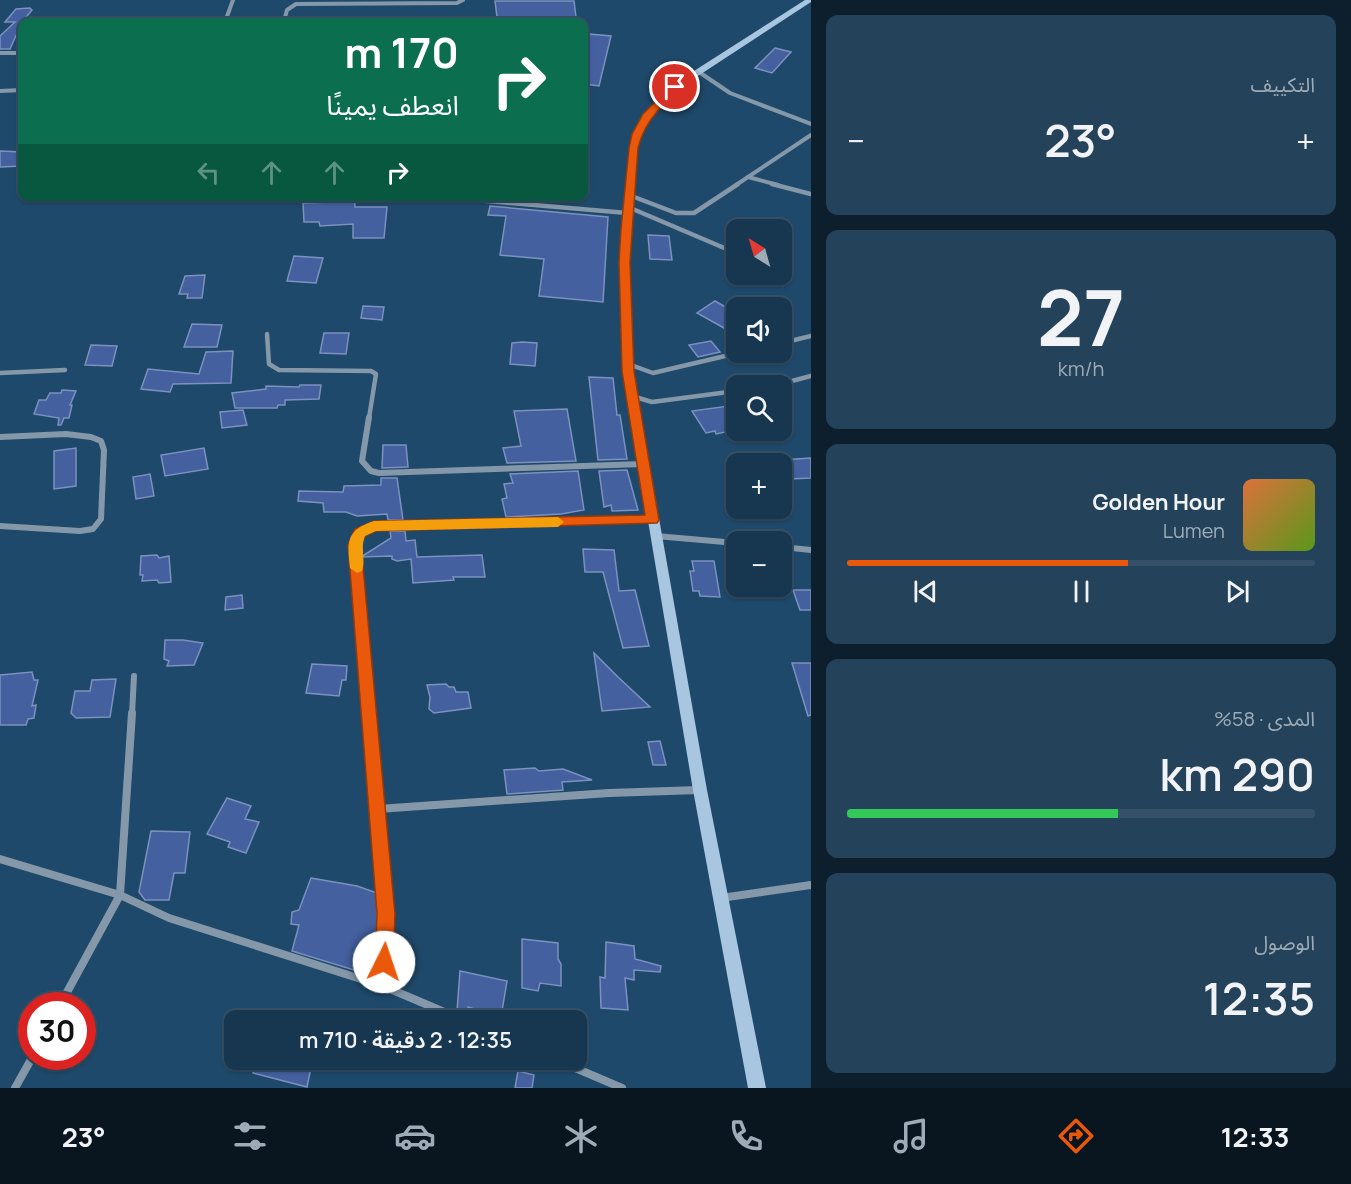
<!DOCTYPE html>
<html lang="ar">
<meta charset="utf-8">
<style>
body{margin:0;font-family:Manrope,"Noto Sans Arabic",sans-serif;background:#24425a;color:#f1f3f6;direction:rtl;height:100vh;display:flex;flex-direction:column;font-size:22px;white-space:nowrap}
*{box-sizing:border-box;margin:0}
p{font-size:20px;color:#9eacb7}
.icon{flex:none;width:33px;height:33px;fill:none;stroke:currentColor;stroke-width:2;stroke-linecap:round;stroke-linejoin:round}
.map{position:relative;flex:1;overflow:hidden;direction:ltr}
.drawer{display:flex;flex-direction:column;gap:15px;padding:15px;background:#0d1e2c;width:540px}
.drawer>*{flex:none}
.guide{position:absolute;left:18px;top:18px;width:570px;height:183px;border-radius:12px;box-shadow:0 2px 4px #0004,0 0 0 2px #365167;direction:rtl;background:#0b6e4f;color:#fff;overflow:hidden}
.needle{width:39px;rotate:323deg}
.fabs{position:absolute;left:726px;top:219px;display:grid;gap:12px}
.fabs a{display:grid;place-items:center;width:66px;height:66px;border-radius:12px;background:#173750;box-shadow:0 2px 4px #0004,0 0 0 2px #365167;font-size:30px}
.speed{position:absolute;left:18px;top:992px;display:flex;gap:12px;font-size:30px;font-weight:700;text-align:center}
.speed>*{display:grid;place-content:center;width:78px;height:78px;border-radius:50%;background:#173750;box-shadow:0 2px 4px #0004,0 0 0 2px #365167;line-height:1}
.speed .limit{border:9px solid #d22;background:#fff;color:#111}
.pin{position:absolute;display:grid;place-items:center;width:51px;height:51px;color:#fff;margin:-26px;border:3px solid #fff;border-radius:50%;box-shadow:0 2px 6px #0007}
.me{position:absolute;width:66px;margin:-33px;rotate:4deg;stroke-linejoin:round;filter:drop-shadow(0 0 4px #0008)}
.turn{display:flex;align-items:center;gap:21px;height:126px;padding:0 30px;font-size:27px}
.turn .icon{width:78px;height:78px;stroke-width:2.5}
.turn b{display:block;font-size:42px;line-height:51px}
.lanes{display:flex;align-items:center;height:57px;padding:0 30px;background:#0003;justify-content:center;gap:30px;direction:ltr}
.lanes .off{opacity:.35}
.big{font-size:45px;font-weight:600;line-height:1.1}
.drawer .card{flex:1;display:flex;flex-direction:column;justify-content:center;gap:9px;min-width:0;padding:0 21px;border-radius:12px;background:#24425a}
.drawer .dial{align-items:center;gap:0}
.dial b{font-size:78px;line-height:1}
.song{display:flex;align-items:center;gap:18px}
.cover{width:72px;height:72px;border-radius:9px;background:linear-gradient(135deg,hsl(20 70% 55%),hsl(90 70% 35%))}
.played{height:6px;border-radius:3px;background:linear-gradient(90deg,#ea580c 60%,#365167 60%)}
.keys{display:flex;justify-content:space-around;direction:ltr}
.heat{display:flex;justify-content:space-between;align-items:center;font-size:33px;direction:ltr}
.charge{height:9px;border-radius:4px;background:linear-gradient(90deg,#34c759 58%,#365167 0)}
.trip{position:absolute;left:224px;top:1010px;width:363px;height:60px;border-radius:12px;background:#173750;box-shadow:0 2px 4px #0004,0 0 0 2px #365167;font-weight:600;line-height:60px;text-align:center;direction:rtl}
.dock{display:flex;height:96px;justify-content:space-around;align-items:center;background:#091620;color:#9eacb7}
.dock .icon{width:42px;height:42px}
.dock .current{color:#ea580c}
.dock b{font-size:27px;color:#f1f3f6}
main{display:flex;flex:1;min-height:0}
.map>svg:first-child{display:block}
.building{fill:#44609e;stroke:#7b91bf;stroke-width:1.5}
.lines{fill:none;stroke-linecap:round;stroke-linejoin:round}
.street-far3{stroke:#8598a9;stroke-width:4}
.street-far2{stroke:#8598a9;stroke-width:4.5}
.street-far1{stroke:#8598a9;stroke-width:6}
.street{stroke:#8598a9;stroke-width:8}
.secondary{fill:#a8c6e0;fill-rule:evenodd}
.route{fill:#ea580c;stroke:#983908;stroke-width:1.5}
.slow{fill:#f59e0b}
</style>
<main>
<section class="drawer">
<div class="card"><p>التكييف</p>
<div class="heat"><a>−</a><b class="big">23°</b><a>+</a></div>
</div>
<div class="card dial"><b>27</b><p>km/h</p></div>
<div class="card">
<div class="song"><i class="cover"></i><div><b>Golden Hour</b><p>Lumen</p></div></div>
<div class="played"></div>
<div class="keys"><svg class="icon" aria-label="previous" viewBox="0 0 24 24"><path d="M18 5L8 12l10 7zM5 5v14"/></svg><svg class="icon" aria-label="pause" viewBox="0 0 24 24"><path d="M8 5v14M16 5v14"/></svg><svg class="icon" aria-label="next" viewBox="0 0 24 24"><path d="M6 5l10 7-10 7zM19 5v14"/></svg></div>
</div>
<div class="card"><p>المدى · 58%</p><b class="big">290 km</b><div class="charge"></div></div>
<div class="card"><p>الوصول</p><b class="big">12:35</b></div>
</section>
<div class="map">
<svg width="811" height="1088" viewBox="0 0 811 1088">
<rect width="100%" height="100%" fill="#1f496a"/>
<g class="building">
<path d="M495,1H574L576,17H497Z"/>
<path d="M30,8L32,10L22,22L10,49H0V36L15,22H5L16,9Z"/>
<path d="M589,34L611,36L599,86L584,84V52Z"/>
<path d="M775,48L791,52L772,73L755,68Z"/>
<path d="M0,151L22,152V166L0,167Z"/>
<path d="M354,196L355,207H387L384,238H353V224L320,226L319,222H304L303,203L331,202L330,197Z"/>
<path d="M490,206L608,217L603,302L539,296L544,259L500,255L506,216L488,215Z"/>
<path d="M648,235L669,236L672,260L650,259Z"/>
<path d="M294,256L323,258L316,283L287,281Z"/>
<path d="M205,275L202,298H187L188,294H179L185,276Z"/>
<path d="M715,301L736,313V319L724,328L697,313Z"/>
<path d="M363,306L384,307L382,320L361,318Z"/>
<path d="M192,324L222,325L217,347H184Z"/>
<path d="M324,333H349L346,354L320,353Z"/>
<path d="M711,341L720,352L698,357L689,345Z"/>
<path d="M522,342L537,343L535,366L510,364L512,343Z"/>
<path d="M91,345L117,346L112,366L85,365Z"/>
<path d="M233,351L231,383L173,384L170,392L141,389L148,369L199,374L206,352Z"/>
<path d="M589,377L613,378L617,415H620L627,459L598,460Z"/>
<path d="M300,385H321L319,399L285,400V405H278L277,408H235L232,393L266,389V386L299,387Z"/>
<path d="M62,390L76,391L70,405H72L69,418H64L61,425H58L59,418L34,414L39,400H46L50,393H61Z"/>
<path d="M736,405V430L716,434L715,431L706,433L692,411Z"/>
<path d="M567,409L576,461L507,463L503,448L521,446L514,411Z"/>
<path d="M243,410L247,425L222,428L220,412Z"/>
<path d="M383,445H406L408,467L382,468Z"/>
<path d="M76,448V486L54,489V451Z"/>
<path d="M204,448L208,469L165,476L161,455Z"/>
<path d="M811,458V478L790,479L781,460Z"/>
<path d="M627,470L638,510L612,511L611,505L604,507L599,471Z"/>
<path d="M578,471L584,510L561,514L506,517L502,499L507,498L504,484L513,483L510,474Z"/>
<path d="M150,474L154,496L136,499L133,477Z"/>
<path d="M381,478H397L403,520H388L387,514L357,516L346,512H324L323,503L298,501L299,491L343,492L344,486L381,485Z"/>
<path d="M390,531H405L406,541L415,540L417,557L482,555L485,577H453L454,580L413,583L411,559L397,561L392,559V556L361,557L391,538Z"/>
<path d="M583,549L614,550L619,591L635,590L649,646L623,648L603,572H585Z"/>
<path d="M157,555L159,558L169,556L171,582L159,583L157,580L142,581L143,575H140L141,556Z"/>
<path d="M692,561H714L720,597L700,596L699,591H693L690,571H694Z"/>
<path d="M793,590H811V610H800Z"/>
<path d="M242,595L243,608L225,610L226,597Z"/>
<path d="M165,640H183L203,643L194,665L167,666L169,661L164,659Z"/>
<path d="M594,653L618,677L650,707L602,711Z"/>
<path d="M792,663H811V715L808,716Z"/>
<path d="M312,664L347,666L346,680H342L339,696L306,693Z"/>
<path d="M32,672L34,680H38L32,706L36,705L34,718L28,719L26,725H0V675Z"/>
<path d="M116,679L110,717L76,718L71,713L75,691H90L92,680Z"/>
<path d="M446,684L449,687H454L456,692H468L471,708L434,713L429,709L430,697L427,685Z"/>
<path d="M660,741L666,765H653L648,742Z"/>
<path d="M535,768L539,771L563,769L592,780L562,782L563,790L507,794L504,770Z"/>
<path d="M227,798L251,806L245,819L259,822L246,853L228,847L230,842L207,834Z"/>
<path d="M151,831L190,832L185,873H174L169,900H145L139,892Z"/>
<path d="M311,878L357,886L377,893L378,970L370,975L292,951L299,925L291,924L292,912L299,910Z"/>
<path d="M522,939L558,943V959L561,964V986L540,983L538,991L522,988Z"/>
<path d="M606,942L634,946L635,959L661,966L660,972L634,970V980L625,978L628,1010L601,1008L600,977L605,978Z"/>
<path d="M460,971L507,981L501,1017L468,1007L467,1015L457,1011Z"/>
<path d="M257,1059H295L312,1063L307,1087L253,1073Z"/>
<path d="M518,1071L534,1075L532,1088H515Z"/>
</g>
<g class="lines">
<g class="street-far3">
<path d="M225,22L233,0"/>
<path d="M277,22L284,21L287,10L296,4L457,3L463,0"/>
<path d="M0,53H22"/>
<path d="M699,72L730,93L811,124"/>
<path d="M0,91L22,90"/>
<path d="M748,177L778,185"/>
<path d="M736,185L811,135"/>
</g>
<g class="street-far2">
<path d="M772,184L811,194"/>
<path d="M629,195L676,213H694L738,184"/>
<path d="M430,196L627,213"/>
<path d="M628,207L736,253"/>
<path d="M769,274L783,284"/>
<path d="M267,334L269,364L279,370L371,371L376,374L369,418"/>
<path d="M782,343L811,336"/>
<path d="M628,364L653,373L742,352"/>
<path d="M0,373L65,370"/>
<path d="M773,386L811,376"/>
<path d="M632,396L652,402L736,391"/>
</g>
<g class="street-far1">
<path d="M369,417L362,461L371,471L379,473L643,464"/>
<path d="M0,437L66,434L91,437L101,441L104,450L101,519L93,529L80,531L0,526"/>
<path d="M656,536L736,543"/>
<path d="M782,547L811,550"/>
<path d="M132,714L134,676"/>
<path d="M369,714L355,545L360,532L374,526L653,520"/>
</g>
<g class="street">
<path d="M378,809L609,793L699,790"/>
<path d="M0,859L120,895L132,713"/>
<path d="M721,898L811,885"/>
<path d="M383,986L463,1020"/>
<path d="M60,1005L120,895L169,918L383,986L386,914L369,713"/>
<path d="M554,1059L622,1088"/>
<path d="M15,1088L33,1056"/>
</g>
<path class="secondary" d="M805,0H811V2L678,89L650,117L644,128L637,148L629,262L633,371L707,790L766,1088H748L693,790L623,371L619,262L629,148L636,128L644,114L672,85Z"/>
</g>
<path class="route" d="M672,85L679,87C661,109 646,118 638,148L630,262L634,371L659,520L657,523L376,531L365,536L361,545L395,914L393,962L391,969L384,972L378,969L375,962L377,914L348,545L355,529L374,521L645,515L622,371L619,262L621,229L629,148L632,134L643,114Z"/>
<path class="slow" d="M558,517L564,522L558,527L376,531L365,536C360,548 366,560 362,571L357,573L350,568C347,542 346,530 374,521Z"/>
</svg>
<div class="fabs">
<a><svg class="needle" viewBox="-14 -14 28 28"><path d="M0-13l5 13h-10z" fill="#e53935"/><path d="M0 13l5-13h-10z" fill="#9eacb7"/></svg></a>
<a><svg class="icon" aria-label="sound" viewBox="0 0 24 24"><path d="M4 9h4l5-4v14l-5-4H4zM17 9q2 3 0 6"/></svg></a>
<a><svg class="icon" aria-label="search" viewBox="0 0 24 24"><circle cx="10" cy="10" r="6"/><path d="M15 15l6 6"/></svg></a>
<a>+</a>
<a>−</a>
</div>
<div class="speed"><div class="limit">30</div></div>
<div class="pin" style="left:675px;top:87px;background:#d93025"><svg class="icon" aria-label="arrive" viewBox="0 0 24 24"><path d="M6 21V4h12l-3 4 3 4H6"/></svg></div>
<svg class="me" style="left:384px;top:962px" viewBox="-20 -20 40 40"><circle r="19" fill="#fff"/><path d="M0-13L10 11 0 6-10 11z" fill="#ea580c"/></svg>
<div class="trip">12:35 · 2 دقيقة · 710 m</div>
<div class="guide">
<div class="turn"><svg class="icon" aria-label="right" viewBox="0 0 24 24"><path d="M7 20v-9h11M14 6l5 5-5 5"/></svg><div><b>170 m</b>انعطف يمينًا</div></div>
<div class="lanes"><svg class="icon off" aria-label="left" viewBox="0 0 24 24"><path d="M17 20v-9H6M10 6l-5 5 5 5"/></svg><svg class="icon off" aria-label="ahead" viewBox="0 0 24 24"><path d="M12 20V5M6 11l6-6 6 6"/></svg><svg class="icon off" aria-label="ahead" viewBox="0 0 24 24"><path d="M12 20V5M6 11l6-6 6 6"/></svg><svg class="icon" aria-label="right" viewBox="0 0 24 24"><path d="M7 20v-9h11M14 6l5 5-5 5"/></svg></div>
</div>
</div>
</main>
<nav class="dock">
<b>12:33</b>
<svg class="icon current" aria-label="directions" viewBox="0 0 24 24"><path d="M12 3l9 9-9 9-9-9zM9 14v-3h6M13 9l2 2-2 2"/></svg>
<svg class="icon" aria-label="music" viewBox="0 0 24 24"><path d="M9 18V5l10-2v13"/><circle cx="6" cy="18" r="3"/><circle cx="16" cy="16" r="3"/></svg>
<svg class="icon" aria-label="phone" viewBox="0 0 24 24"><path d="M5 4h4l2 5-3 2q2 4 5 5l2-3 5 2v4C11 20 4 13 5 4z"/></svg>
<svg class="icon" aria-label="climate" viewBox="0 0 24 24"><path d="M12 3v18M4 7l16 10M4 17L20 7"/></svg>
<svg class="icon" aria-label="car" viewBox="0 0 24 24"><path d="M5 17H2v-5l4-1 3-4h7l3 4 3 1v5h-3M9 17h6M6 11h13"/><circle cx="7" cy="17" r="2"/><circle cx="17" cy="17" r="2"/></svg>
<svg class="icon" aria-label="filters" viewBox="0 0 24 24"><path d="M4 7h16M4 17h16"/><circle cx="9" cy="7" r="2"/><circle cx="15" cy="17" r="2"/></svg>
<b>23°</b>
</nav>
